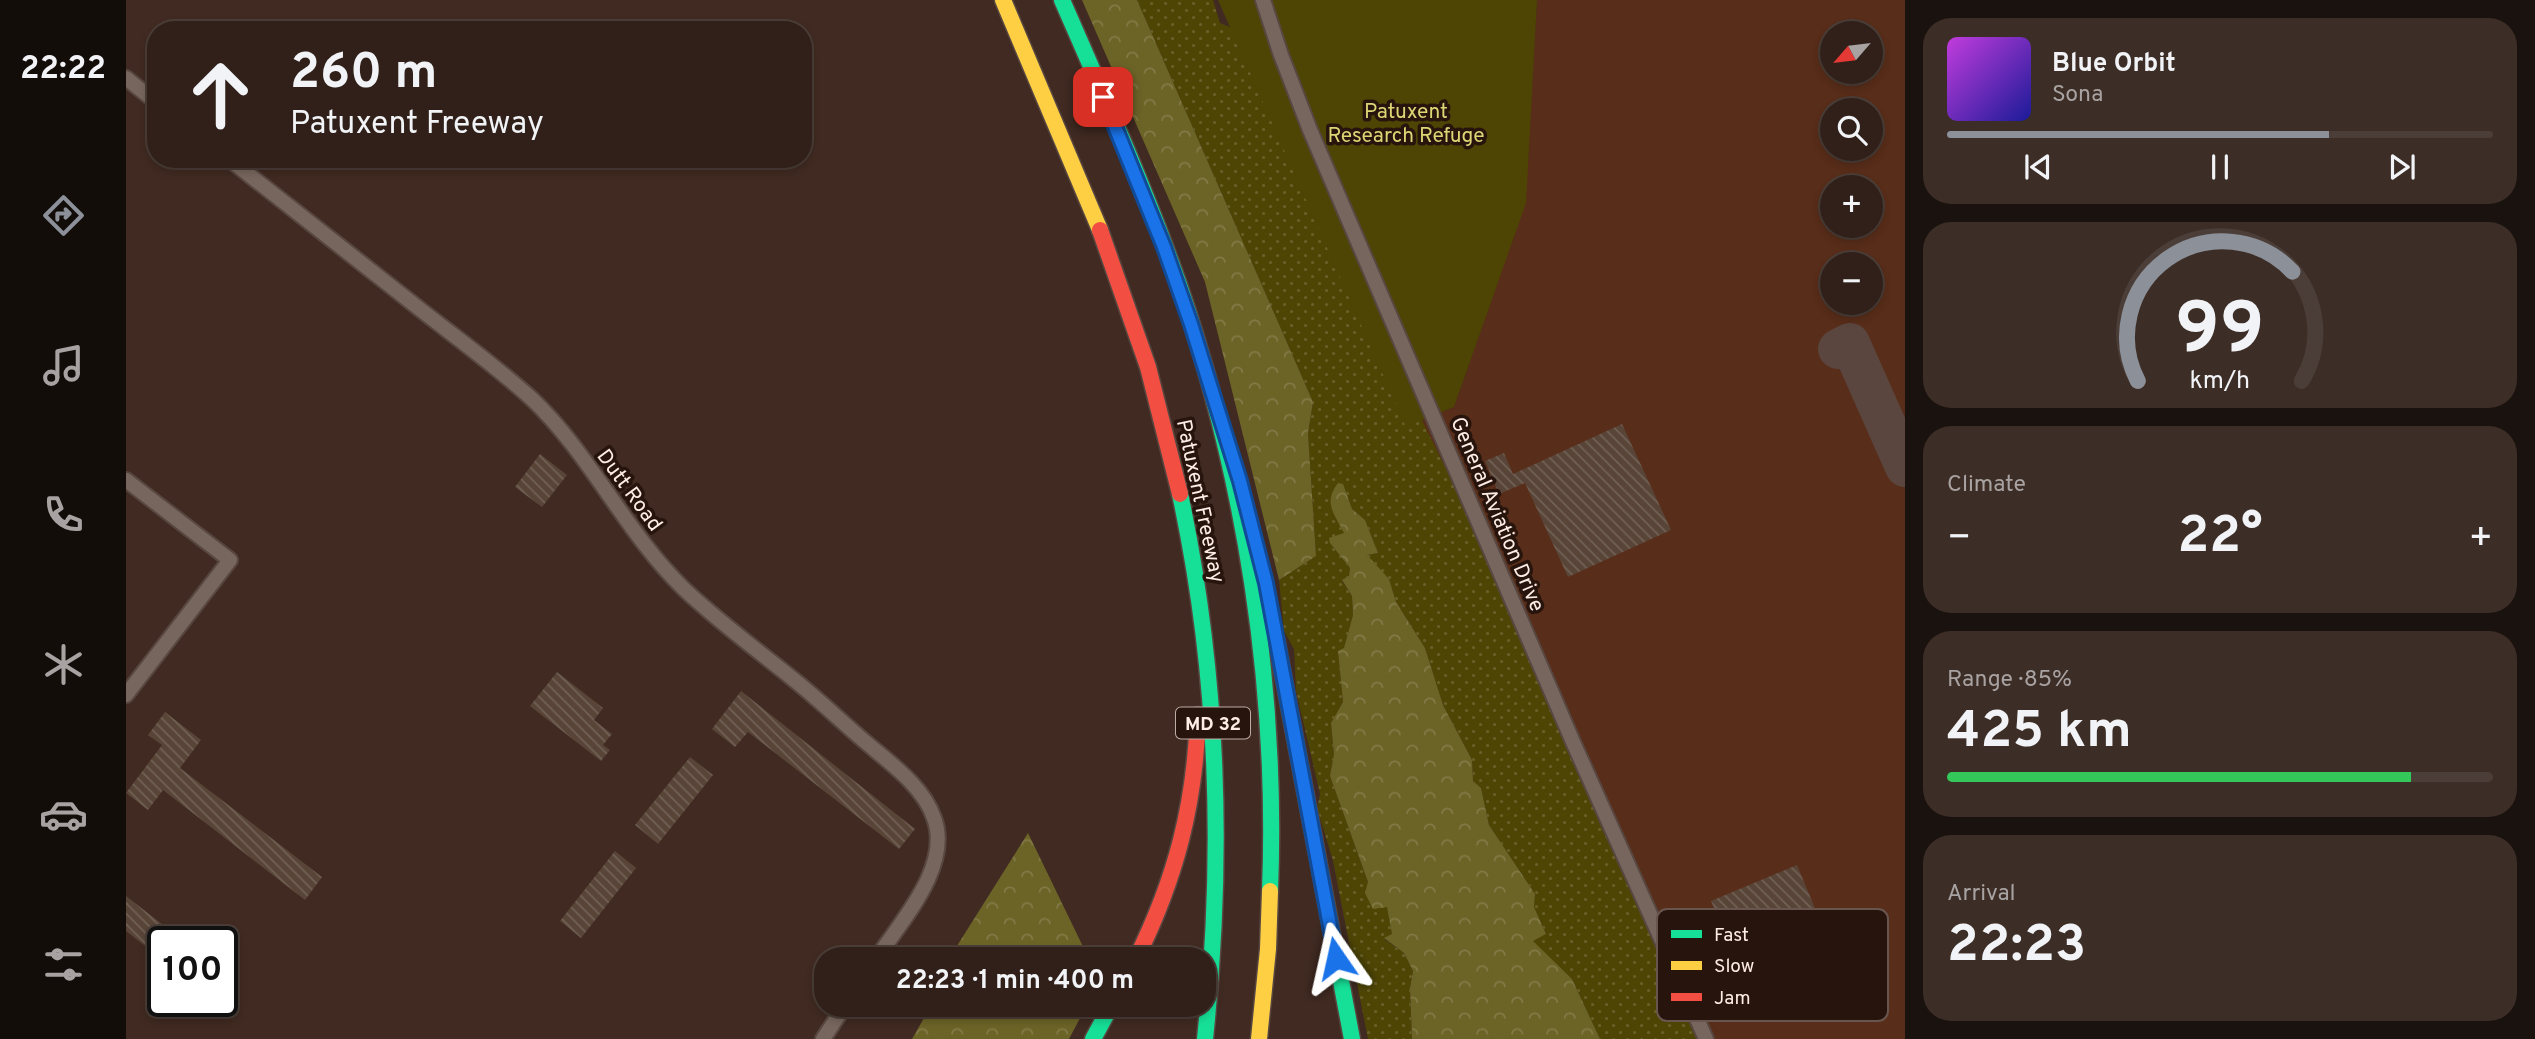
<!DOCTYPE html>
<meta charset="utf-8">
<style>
body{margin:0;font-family:Overpass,sans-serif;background:#3c2d26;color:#f1f3f6;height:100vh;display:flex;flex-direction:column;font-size:26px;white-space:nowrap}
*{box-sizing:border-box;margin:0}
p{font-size:23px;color:#a8a3a2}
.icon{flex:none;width:38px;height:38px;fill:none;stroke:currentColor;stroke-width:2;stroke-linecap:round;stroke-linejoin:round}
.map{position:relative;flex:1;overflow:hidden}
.details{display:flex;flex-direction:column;gap:18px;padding:18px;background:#1a120e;width:630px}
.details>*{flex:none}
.banner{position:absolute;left:21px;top:21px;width:665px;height:147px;border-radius:28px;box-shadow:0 4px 10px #0003,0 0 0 2px #4b3e38;background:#302019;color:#f1f3f6;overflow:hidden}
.needle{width:46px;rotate:242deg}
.buttons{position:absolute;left:1694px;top:21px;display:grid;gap:14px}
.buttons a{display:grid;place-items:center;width:63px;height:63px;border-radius:50%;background:#302019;box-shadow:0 4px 10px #0003,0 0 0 2px #4b3e38;font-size:35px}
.speed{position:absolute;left:21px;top:926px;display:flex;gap:14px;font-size:35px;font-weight:700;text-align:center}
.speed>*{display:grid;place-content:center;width:91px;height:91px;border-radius:50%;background:#302019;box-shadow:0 4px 10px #0003,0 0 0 2px #4b3e38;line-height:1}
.speed .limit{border:4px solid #111;border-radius:10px;background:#fff;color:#111}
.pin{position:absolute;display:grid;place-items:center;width:60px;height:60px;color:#fff;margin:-30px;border-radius:14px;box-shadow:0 4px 10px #0006}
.me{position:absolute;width:77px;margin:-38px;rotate:349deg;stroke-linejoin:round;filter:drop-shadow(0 0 5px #0008)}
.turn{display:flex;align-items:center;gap:24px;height:147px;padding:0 28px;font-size:32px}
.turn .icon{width:91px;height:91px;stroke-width:2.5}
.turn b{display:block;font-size:49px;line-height:60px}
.big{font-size:52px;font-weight:700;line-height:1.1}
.details .tile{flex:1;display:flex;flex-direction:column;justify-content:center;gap:10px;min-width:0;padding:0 24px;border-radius:28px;background:#3c2d26}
.details .dial{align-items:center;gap:0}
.dial svg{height:182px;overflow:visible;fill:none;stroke:#4b3e38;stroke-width:7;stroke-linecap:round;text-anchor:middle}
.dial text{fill:#f1f3f6;stroke:none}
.song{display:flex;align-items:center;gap:21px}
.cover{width:84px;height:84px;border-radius:10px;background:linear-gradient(135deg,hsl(290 70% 55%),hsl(240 70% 35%))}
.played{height:7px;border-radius:4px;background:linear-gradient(90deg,#8c9099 70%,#4b3e38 70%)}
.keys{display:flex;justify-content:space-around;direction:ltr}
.heat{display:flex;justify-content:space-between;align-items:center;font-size:38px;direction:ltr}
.charge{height:10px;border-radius:5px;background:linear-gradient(90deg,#34c759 85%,#4b3e38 0)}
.trip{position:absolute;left:688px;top:947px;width:402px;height:70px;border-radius:28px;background:#302019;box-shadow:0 4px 10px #0003,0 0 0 2px #4b3e38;font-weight:700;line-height:70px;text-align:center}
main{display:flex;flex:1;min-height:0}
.menu{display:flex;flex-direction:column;width:126px;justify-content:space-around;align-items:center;background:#130d0a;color:#a8a3a2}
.menu .icon{width:49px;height:49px}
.menu .on{color:#8c9099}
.menu b{font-size:32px;color:#f1f3f6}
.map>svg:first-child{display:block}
.built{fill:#582d19;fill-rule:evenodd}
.grass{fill:url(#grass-dots)}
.forest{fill:url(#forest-crowns)}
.park{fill:#4e4504}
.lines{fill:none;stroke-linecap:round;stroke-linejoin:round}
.taxiway{stroke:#5a463e;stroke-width:40}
.building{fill:url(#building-back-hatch)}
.street-casing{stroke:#584741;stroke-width:18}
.fast-casing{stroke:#584741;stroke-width:19}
.slow-casing{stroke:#584741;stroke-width:19}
.jam-casing{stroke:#584741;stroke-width:19}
.street{stroke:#77665d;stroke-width:14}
.fast{stroke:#16e098;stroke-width:16}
.slow{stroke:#ffcf43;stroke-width:16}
.jam{stroke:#f24e42;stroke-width:16}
.route-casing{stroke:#114b97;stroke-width:18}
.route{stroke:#1a73e8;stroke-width:12}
.labels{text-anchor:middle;stroke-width:7;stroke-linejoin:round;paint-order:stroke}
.shield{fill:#27150d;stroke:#beaca6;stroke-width:2}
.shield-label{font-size:19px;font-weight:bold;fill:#feede7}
.park-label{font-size:21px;fill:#ded574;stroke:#27150d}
.street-label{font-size:21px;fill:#feede7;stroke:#27150d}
.key{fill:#27150d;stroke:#68564e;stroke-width:2}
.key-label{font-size:19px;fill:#feede7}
</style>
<main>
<nav class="menu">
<b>22:22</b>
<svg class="icon on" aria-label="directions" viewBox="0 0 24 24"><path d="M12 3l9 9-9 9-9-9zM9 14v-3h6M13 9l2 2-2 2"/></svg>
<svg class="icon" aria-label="music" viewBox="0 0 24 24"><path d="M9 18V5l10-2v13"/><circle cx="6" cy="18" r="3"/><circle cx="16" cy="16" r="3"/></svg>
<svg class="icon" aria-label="phone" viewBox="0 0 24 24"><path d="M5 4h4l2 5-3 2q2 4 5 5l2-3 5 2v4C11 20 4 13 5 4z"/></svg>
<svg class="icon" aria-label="climate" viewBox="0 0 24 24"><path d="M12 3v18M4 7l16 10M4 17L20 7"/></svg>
<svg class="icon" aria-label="car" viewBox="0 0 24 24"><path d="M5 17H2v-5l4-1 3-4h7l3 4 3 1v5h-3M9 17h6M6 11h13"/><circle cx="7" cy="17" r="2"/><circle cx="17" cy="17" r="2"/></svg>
<svg class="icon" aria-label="filters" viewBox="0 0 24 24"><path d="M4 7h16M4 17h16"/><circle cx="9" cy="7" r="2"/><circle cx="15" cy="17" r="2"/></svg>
</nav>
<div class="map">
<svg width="1779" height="1039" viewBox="0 0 1779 1039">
<defs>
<pattern id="grass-dots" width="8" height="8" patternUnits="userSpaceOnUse" patternTransform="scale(1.75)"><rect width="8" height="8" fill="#4e4504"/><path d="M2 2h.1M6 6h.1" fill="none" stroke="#696029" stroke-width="1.8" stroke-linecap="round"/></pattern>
<pattern id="forest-crowns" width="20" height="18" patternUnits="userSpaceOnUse" patternTransform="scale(1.75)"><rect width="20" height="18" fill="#6c6427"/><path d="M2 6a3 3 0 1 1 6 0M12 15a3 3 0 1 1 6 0" fill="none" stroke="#827a46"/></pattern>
<pattern id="building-back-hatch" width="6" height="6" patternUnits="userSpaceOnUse" patternTransform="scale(1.75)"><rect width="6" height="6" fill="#584538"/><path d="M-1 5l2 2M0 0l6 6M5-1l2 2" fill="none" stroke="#716055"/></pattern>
</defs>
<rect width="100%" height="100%" fill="#402a21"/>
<path class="built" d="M1411,0H1779V1039H1552L1280,427L1328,407L1399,203ZM1706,33H1745V72H1706ZM1706,110H1745V149H1706ZM1706,187H1745V226H1706ZM1706,264H1745V303H1706Z"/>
<path class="grass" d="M1011,0H1087L1094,23L1147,45L1163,152L1328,485L1572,1039H1474L1446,979L1406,941L1420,934L1408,907L1409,894L1363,825L1355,788L1347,781L1346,760L1317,705L1299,648L1270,602L1263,579L1240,555L1252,553L1239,520L1226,509L1217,485L1218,533L1204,543L1224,568L1223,576L1216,581L1226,596L1227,615L1218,649L1212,651L1217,702L1205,723L1208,754L1204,776L1242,882L1261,906L1266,934L1258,939L1278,953L1287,971L1284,988L1286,1039H1242L1207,861L1191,808L1194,794L1170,691L1168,649L1158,631L1153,580L1190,556L1182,433L1187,402Z"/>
<g class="forest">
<path d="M956,0H1011L1187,402L1182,433L1190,556L1153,580L1079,282Z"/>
<path d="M1212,483L1217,484L1226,509L1239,520L1252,553L1241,555L1263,579L1270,602L1299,648L1317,705L1346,760L1347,781L1355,788L1363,825L1409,894L1408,907L1420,934L1407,941L1446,979L1474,1039H1286L1284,988L1287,971L1278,953L1258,938L1266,934L1261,907L1247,909L1239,893L1242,882L1204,776L1208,754L1205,723L1217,702L1212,651L1218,648L1227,615L1226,596L1216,580L1223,576L1224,568L1204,543L1203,538L1218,533C1208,513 1197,503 1212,483Z"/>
<path d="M902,833L963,959H826L824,957Z"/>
<path d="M806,1004H961V1005L943,1039H786Z"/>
</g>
<path class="park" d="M1092,0H1411L1400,203L1328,407L1280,427Z"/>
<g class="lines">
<path class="taxiway" d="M1712,349L1724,343L1779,467"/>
</g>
<g class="building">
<path d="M1496,424L1545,530L1442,577L1399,483L1373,494L1359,461L1378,453L1387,474Z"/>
<path d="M414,454L441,475L416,507L389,487Z"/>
<path d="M431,672L477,708L468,720L486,734L477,745L484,750L475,761L404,706Z"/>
<path d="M615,691L789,829L773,849L622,732L609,747L586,729Z"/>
<path d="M39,712L75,740L54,768L196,877L179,900L37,790L22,810L0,793L36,745L22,735Z"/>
<path d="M564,757L587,775L532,844L509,825Z"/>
<path d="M489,851L510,868L455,938L434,921Z"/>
<path d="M1671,865L1706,949L1620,985L1585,901Z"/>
<path d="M0,896L59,942H37V960L0,931Z"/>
<path d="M96,970L113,983L96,1006Z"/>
</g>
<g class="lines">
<g class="street-casing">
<g id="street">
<path d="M1137,0L1155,55L1184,130L1447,742L1580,1039"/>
<path d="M0,78L30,102"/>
<path d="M103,159C167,210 231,260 295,310C332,339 371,367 406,399C465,455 499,532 558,589C594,623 634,652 672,683C694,701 715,721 736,739C761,761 797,785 808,818C826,866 776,920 750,959"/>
<path d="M0,480L104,560L0,695"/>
<path d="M697,1039L720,1004"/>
</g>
</g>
<g class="fast-casing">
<g id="fast">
<path d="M936,0C977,94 1019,188 1053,285C1119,478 1152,686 1144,891"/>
<path d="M1054,494C1093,676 1098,855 1079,1039"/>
<path d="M1150,638L1226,1039"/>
<path d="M967,1039L986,1004"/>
</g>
</g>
<g class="slow-casing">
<g id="slow">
<path d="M877,0L974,230"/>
<path d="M1133,1039L1142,949L1144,891"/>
</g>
</g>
<g class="jam-casing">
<g id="jam">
<path d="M974,230L1022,367L1054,494"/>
<path d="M1010,959C1050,878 1069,805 1072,715"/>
</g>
</g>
<use href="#street" class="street"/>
<use href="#fast" class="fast"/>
<use href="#slow" class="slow"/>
<use href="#jam" class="jam"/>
</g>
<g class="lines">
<g class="route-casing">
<path id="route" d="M977,97L1038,247L1065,324L1114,481L1140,583L1210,958"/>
</g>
<use href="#route" class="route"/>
</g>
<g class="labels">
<rect class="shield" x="1050" y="707.5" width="74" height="31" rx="5"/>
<g class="shield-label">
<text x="1087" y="730">MD 32</text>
</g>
<g class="park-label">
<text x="1280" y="118">Patuxent<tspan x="1280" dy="24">Research Refuge</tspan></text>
</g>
<g class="street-label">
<text transform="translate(504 490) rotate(54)" y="7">Dutt Road</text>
<text transform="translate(1075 501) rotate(78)" y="7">Patuxent Freeway</text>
<text transform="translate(1372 514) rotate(67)" y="7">General Aviation Drive</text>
</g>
</g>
<rect x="1531" y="909" width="231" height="112" rx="10" class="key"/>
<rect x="1545" y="930" width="31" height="8" fill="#16e098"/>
<rect x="1545" y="961" width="31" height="9" fill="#ffcf43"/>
<rect x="1545" y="993" width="31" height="8" fill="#f24e42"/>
<g class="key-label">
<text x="1588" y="941">Fast</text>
<text x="1588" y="972">Slow</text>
<text x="1588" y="1004">Jam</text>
</g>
</svg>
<div class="buttons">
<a><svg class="needle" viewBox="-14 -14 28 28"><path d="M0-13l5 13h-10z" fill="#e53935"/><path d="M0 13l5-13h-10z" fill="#a8a3a2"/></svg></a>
<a><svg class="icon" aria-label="search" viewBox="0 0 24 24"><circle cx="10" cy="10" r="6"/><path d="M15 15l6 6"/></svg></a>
<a>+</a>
<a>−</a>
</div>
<div class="speed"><div class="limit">100</div></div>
<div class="pin" style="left:977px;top:97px;background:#d93025"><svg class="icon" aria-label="arrive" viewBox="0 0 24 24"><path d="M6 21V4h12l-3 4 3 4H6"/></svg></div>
<svg class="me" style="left:1210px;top:958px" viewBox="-20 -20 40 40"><path d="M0-17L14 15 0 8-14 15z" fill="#1a73e8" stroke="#fff" stroke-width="4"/></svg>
<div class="trip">22:23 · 1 min · 400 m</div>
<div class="banner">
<div class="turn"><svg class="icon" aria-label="ahead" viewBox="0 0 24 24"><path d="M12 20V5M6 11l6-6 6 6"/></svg><div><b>260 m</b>Patuxent Freeway</div></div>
</div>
</div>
<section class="details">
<div class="tile">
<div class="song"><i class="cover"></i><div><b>Blue Orbit</b><p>Sona</p></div></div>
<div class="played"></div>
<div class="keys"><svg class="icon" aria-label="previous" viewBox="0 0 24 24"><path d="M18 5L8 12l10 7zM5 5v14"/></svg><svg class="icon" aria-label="pause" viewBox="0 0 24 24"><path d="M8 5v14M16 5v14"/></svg><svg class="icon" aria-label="next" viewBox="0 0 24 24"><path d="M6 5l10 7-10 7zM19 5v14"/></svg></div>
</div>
<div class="tile dial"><svg viewBox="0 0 100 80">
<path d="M14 69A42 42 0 1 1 86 69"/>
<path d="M14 69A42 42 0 0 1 82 21" stroke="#8c9099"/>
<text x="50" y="56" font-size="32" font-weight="700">99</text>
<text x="50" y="72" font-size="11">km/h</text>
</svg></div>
<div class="tile"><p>Climate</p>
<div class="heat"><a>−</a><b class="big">22°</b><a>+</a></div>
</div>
<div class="tile"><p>Range · 85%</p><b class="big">425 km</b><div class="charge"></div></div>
<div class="tile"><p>Arrival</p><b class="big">22:23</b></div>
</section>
</main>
